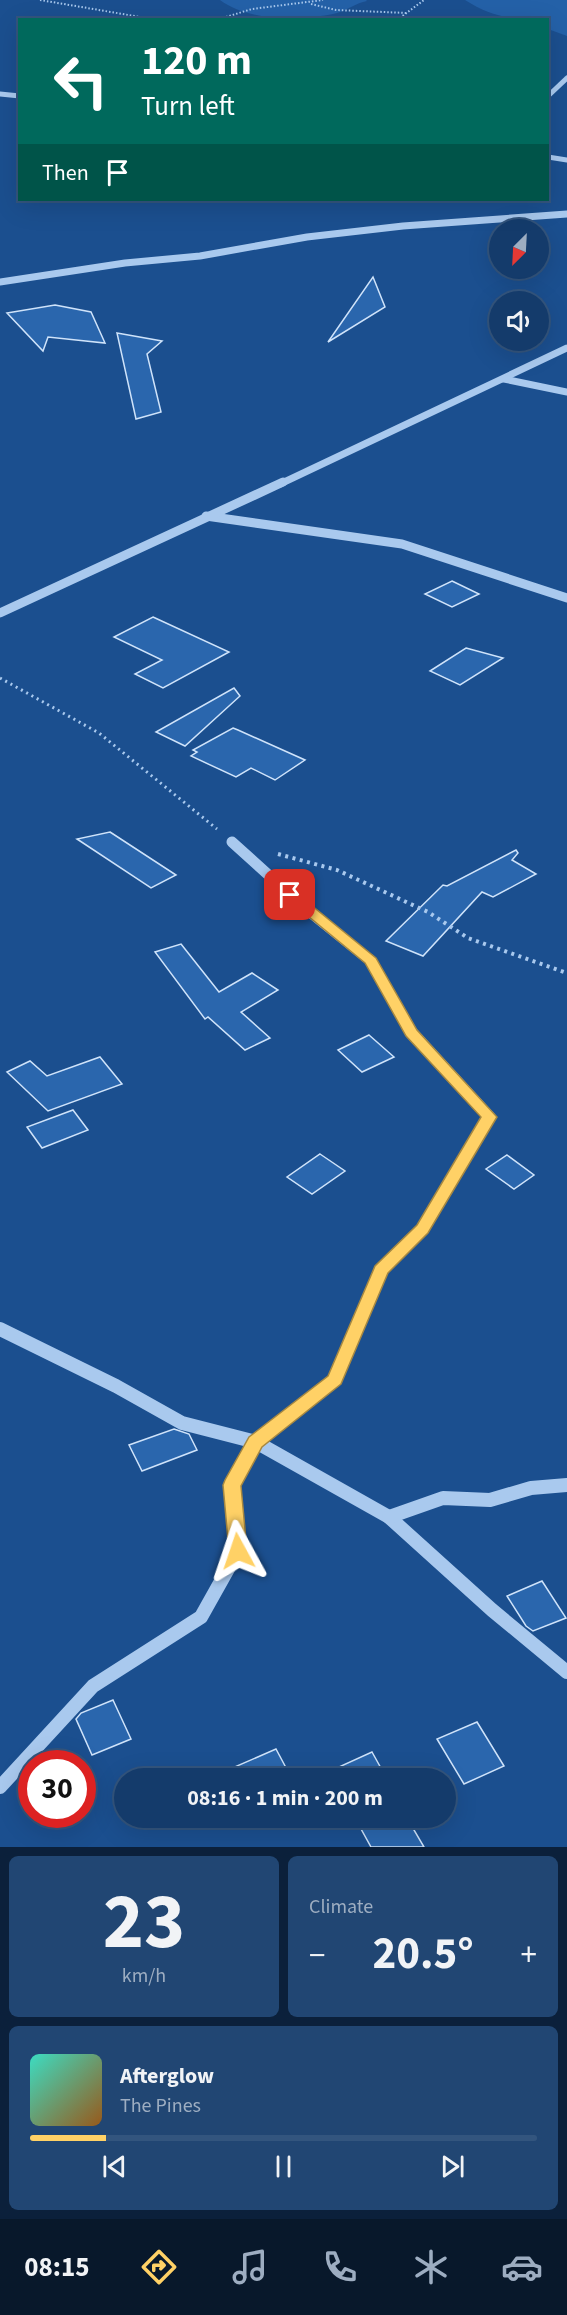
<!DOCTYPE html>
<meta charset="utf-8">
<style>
body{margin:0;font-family:"Source Sans 3",sans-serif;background:#214673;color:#f1f3f6;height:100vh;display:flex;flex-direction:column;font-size:22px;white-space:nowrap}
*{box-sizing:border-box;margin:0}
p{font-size:20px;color:#9dadc1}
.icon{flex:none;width:33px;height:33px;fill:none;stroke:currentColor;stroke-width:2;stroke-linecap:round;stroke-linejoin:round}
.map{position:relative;height:1847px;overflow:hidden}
.panel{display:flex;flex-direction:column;gap:9px;padding:9px;background:#0b203b;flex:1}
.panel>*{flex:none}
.hud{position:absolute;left:18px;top:18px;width:531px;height:183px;border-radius:0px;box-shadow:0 6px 24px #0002,0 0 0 2px #33557e;background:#00695c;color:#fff;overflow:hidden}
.needle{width:39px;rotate:204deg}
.controls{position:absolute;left:489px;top:219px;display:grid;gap:12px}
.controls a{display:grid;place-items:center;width:60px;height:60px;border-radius:50%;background:#143b6b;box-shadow:0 6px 24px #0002,0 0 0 2px #33557e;font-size:30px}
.speed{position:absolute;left:18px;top:1750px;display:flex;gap:12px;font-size:30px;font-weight:700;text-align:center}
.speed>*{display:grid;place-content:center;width:78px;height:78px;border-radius:50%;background:#143b6b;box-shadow:0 6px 24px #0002,0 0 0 2px #33557e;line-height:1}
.speed .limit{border:9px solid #d22;background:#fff;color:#111}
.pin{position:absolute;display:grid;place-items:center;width:51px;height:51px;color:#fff;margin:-26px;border-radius:12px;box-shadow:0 3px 9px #0006}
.me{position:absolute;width:66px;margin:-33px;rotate:355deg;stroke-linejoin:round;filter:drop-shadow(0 0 4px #0008)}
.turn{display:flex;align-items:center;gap:21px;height:126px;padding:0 24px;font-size:27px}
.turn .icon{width:78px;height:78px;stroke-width:2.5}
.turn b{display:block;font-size:42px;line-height:51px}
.then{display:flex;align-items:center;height:57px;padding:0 24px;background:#0003;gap:12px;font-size:22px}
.big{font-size:45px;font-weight:700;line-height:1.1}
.panel .tile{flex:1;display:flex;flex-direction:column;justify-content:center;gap:9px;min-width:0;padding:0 21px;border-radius:9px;background:#214673}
.panel .dial{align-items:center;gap:0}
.dial b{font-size:78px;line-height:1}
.song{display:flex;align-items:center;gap:18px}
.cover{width:72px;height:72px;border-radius:9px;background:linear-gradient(135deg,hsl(170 70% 55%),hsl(30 70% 35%))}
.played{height:6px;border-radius:3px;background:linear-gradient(90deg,#ffd166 15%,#33557e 15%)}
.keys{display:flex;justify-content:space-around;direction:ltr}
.heat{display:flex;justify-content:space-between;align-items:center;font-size:33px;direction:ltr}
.panel .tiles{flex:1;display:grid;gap:9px;grid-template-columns:1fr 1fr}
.tile:last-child{grid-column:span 2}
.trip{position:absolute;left:114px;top:1768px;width:342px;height:60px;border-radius:30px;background:#143b6b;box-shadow:0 6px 24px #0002,0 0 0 2px #33557e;font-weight:700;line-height:60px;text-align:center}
.dock{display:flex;height:96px;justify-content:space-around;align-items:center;background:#08182b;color:#9dadc1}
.dock .icon{width:42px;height:42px}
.dock .on{color:#ffd166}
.dock b{font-size:27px;color:#f1f3f6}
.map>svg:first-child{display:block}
.green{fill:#2461a8}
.building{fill:#2a66ad;stroke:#cfe3fa;stroke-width:1.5}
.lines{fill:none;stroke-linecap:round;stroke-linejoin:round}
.path-far2{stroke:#a9c9ee;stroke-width:2;stroke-dasharray:1.5 2;stroke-linecap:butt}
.path-far1{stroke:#a9c9ee;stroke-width:3;stroke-dasharray:2 4;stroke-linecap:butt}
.path{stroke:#a9c9ee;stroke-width:4;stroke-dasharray:3 4.5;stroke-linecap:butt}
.minor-far4{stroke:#a9c9ee;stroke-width:5}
.minor-far3{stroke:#a9c9ee;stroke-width:7}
.minor-far2{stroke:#a9c9ee;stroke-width:9}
.minor-far1{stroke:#a9c9ee;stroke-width:11}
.minor{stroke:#a9c9ee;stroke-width:14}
.route{fill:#ffd166;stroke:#a68842;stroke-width:1.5}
</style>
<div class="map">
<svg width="567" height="1847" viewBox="0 0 567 1847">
<rect width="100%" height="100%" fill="#1b4f8f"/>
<g class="green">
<path d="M220,0H366L367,1C356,3 347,10 337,13C302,21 250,22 220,0Z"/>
<path d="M465,0H567V36L548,29V20C515,20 493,18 465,0Z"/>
</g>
<g class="building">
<path d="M373,277L385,307L328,342Z"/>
<path d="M55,305L91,312L105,343L48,337L43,351L7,313Z"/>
<path d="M117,333L162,341L147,354L161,412L136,419Z"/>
<path d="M452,581L479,594L452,607L425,594Z"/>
<path d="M153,617L229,652L163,688L135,674L162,660L114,637Z"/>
<path d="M466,648L503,658L460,685L430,671Z"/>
<path d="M234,688L240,696L185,746L156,732Z"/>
<path d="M233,728L238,730L305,760L275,780L251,768L236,777L191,756L197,752L193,750Z"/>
<path d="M110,832L176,875L151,888L77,839Z"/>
<path d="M516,850L518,853L512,860L536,874L493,897L482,892L423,956L386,941L443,885L447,886Z"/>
<path d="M181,944L219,992L252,973L278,990L241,1012L270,1038L245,1050L208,1017L205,1019L155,952Z"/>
<path d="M369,1035L394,1057L362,1072L338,1050Z"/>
<path d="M100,1057L122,1084L48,1111L7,1072L30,1061L47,1076Z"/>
<path d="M73,1110L88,1130L42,1148L27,1127Z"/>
<path d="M320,1154L345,1171L312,1194L287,1177Z"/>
<path d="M507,1155L534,1175L514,1189L486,1169Z"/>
<path d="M174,1429L189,1434L197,1450L142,1471L129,1445Z"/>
<path d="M542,1581L566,1618L533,1631L526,1626L507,1596Z"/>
<path d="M113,1700L131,1739L92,1755L76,1719L81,1713Z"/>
<path d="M477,1722L504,1766L464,1784L437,1739Z"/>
<path d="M276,1749L292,1779H207Z"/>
<path d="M372,1752L387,1779H334L330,1771Z"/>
<path d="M355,1818H407L424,1847H371Z"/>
</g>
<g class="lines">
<g class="path-far2">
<path d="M40,0L158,20"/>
<path d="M311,4L336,10L407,13"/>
<path d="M216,20L252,9L323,0"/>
<path d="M397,20L424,0"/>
</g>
<path class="path-far1" d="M0,678L99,733L217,829"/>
<path class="path" d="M278,854L337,870L428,912L468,938L567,973"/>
<g class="minor-far4">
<path d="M0,94L20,96"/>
<path d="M548,96L567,78"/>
<path d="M548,157L567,160"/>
</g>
<g class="minor-far3">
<path d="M0,282L125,263L200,256L307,237L403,226L567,214"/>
<path d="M504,379L567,392"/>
<path d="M280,484L567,348"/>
</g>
<g class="minor-far2">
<path d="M206,516L402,544L567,598"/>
<path d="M0,613L283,482"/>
</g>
<path class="minor-far1" d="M232,842L305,908L371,961L412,1032L490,1117L422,1229L381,1270L378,1277"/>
<g class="minor">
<path d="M0,1329L116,1386L182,1423L256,1442L389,1517L492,1610L567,1672"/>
<path d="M389,1517L443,1498L490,1500L531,1488L567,1485"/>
<path d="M0,1787L93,1686L201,1617L238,1551L232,1486L256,1442L335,1380L379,1275"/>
</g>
</g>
<path class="route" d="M290,891L295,892L376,958L417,1030L497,1117L428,1233L388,1273L341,1384L262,1447L241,1486L247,1551L245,1556L238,1559L231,1556L229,1551L223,1485L225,1480L249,1437L328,1376L375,1266L417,1225L481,1117L406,1036L365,963L286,898L284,895L286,892Z"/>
</svg>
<div class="controls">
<a><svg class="needle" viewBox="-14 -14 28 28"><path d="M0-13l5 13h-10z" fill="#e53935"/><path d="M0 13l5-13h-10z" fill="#9dadc1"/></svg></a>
<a><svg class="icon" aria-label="sound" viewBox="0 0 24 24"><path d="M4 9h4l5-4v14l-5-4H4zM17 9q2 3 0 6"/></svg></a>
</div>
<div class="speed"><div class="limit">30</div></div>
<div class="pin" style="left:290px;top:895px;background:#d93025"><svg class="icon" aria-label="arrive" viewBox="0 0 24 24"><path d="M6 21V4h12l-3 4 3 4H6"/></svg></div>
<svg class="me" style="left:238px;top:1551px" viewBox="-20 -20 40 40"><path d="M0-17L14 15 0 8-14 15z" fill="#ffd166" stroke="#fff" stroke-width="4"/></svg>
<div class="trip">08:16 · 1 min · 200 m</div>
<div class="hud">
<div class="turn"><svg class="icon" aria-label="left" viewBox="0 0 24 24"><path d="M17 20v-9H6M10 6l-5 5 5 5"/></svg><div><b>120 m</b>Turn left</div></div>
<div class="then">Then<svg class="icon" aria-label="arrive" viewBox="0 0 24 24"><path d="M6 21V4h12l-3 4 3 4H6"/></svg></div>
</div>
</div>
<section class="panel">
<div class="tiles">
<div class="tile dial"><b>23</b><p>km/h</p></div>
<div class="tile"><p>Climate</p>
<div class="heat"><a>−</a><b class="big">20.5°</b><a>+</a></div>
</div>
<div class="tile">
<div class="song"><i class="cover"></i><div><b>Afterglow</b><p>The Pines</p></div></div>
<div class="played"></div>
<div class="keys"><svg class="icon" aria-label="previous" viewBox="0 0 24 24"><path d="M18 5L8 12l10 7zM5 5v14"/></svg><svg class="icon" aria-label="pause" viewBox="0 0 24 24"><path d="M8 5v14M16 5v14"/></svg><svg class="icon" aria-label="next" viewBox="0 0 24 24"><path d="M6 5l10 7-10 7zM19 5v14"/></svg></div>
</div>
</div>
</section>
<nav class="dock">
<b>08:15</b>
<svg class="icon on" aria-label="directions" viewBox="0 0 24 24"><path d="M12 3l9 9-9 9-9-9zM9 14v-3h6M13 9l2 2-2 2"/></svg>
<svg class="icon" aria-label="music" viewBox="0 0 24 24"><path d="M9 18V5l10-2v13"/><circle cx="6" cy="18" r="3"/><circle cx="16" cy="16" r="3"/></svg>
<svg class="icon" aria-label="phone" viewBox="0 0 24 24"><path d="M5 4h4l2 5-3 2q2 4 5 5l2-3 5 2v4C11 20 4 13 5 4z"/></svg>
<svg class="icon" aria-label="climate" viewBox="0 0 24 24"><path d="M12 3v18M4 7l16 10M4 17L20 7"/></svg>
<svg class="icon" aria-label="car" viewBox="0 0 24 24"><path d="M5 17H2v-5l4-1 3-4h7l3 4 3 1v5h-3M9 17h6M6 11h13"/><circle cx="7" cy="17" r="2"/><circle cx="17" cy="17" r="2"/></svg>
</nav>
